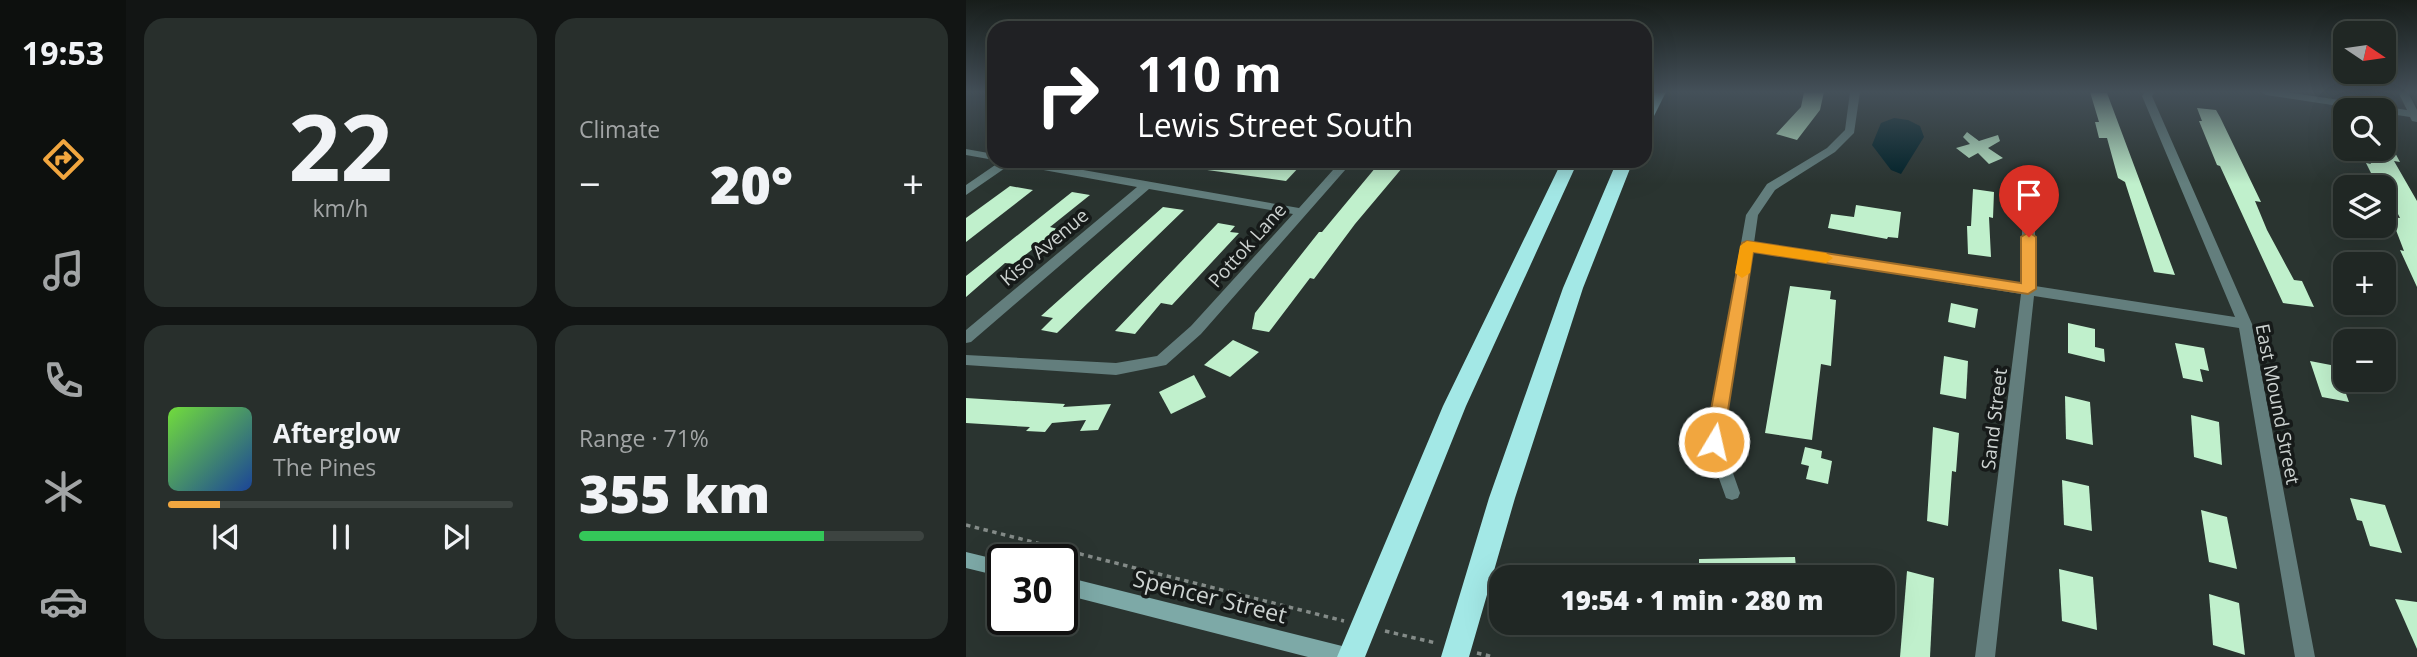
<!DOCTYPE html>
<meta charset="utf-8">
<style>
body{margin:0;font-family:"Open Sans",sans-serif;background:#282f2c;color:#f1f3f6;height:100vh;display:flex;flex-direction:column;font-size:26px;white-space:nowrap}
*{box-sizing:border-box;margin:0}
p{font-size:23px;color:#a2a5a6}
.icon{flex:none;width:38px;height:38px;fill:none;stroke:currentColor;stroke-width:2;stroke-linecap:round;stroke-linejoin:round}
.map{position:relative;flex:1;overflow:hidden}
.sheet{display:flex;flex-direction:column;gap:18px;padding:18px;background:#121514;width:840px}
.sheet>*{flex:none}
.guide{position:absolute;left:21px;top:21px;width:665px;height:147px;border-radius:21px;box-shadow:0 7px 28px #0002,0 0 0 2px #3d4441;background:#202124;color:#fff;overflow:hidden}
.needle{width:46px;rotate:103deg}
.controls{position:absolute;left:1367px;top:21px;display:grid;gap:14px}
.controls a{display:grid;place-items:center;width:63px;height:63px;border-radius:14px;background:#202724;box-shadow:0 7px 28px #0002,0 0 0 2px #3d4441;font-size:35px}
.speed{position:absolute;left:21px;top:544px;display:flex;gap:14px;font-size:35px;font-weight:700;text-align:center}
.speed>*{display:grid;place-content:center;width:91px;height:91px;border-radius:50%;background:#202724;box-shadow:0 7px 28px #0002,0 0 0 2px #3d4441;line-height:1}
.speed .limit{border:4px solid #111;border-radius:10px;background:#fff;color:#111}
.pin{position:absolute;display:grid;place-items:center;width:60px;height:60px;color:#fff;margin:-72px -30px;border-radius:50% 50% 50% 0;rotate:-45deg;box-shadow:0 0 7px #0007}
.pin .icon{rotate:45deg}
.me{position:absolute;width:77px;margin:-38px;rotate:9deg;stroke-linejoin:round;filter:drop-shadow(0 0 5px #0008)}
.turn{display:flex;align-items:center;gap:24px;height:147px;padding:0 35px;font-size:32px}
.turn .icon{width:91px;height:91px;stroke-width:2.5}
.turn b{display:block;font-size:49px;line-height:60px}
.big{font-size:52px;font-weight:800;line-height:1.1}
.sheet .card{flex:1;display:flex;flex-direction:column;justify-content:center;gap:10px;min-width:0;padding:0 24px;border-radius:21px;background:#282f2c}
.sheet .dial{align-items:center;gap:0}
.dial b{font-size:91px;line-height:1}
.song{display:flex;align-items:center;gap:21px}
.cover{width:84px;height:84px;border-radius:10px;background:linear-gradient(135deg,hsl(100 70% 55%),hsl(220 70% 35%))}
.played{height:7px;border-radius:4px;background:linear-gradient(90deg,#f1a63f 15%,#3d4441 15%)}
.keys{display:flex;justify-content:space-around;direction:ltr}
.heat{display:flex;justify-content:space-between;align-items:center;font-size:38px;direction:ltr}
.charge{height:10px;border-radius:5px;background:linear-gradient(90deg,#34c759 71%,#3d4441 0)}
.sheet .tiles{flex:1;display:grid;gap:18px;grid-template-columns:repeat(2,1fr)}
.trip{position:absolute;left:523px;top:565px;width:406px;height:70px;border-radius:21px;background:#202724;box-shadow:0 7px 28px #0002,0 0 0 2px #3d4441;font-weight:800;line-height:70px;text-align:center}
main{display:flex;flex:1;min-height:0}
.tab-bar{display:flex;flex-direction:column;width:126px;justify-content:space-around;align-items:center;background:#0d100e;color:#a2a5a6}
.tab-bar .icon{width:49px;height:49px}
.tab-bar .on{color:#f1a63f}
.tab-bar b{font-size:32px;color:#f1f3f6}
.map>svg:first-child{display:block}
.water{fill:#002128}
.building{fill:#c0f0cc}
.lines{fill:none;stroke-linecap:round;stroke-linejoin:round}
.path{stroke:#848b88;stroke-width:3.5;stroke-dasharray:4.5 4.5;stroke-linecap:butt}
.street{fill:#637e7d;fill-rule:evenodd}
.secondary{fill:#7da9a7;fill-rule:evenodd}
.highway{fill:#a3e8e6;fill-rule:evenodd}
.route{fill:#f1a63f;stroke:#9d6c29;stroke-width:2}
.slow{fill:#f59e0b}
.labels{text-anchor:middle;stroke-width:7;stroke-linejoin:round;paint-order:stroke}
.street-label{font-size:19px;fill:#cdd3d1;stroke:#161a19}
.near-street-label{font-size:23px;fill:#cdd3d1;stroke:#161a19}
</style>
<main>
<nav class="tab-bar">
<b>19:53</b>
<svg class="icon on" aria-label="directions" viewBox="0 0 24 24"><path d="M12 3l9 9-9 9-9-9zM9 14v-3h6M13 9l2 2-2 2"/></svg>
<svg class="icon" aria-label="music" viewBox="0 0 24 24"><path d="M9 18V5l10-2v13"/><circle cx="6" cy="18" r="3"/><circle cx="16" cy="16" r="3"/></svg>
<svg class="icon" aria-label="phone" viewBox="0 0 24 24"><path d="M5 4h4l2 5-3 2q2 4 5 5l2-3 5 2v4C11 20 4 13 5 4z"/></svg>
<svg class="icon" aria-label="climate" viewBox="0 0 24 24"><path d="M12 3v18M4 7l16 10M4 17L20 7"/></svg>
<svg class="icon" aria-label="car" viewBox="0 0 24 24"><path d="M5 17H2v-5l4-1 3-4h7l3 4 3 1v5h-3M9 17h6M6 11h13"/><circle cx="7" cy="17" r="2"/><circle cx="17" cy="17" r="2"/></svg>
</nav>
<section class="sheet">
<div class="tiles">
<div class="card dial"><b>22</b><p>km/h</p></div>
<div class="card"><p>Climate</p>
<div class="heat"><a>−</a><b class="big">20°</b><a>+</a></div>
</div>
<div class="card">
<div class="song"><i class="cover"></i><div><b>Afterglow</b><p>The Pines</p></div></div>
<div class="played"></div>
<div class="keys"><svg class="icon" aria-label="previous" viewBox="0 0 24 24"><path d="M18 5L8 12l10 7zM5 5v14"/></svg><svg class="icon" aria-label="pause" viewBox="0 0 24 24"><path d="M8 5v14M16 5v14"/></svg><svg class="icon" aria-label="next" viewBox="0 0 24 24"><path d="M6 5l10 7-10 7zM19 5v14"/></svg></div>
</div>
<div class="card"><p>Range · 71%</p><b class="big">355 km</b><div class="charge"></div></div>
</div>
</section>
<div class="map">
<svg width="1451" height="657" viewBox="0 0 1451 657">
<rect width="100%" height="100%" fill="#2a3430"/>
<path class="water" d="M928,118L942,120L954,126L958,137L935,174L925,170L906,145L915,123Z"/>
<g class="building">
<path d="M838,92H858L854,110L831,140L810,134L835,107Z"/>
<path d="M1124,92L1141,93L1209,275L1188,272L1159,182L1152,178L1141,138H1133L1129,122H1133Z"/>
<path d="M1231,108L1250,110L1254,117L1295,202L1289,201L1301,230L1328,280L1336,281L1348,307L1317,303L1254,166L1251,165L1233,121H1236Z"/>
<path d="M1001,132L1013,141L1032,135L1034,141L1022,148L1037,158L1023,164L1012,153L1003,158L990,148L1004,144L997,137Z"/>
<path d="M1392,149H1427L1434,162L1428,161L1451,201V287L1434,250L1438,251L1425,217L1434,218L1415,180L1408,179L1400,163L1405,164L1402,158L1392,156Z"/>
<path d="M235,161H310L335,165L320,181L234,169Z"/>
<path d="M415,161H442L389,224L348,279L344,278L303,332L286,329L289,313L353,232H356Z"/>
<path d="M44,186L67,190L0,242V218Z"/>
<path d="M1007,189L1028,192L1027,218L1023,217L1025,257L1002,254L1001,226H1005Z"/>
<path d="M106,192L124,195L84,227L92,229L48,264L39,263L0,297V276Z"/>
<path d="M890,205L935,212L932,238L922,237L921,239L862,228L865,214L888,217Z"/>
<path d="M197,207L218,210L91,333L75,330L87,318L75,316Z"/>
<path d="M252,223L269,226L264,232L273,233L206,305L195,303L169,334L149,331Z"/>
<path d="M824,286L865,291L864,299L870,300L865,366L855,364L846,440L799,433Z"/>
<path d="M985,303L1012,309L1009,328L982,322Z"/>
<path d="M1102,323L1129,329V347L1138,349L1139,362L1102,353Z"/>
<path d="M267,340L293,352L264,377L238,365Z"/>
<path d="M1209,343L1238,348L1243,371L1234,369L1237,382L1217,378Z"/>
<path d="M978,356L1002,361L1000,399L974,394Z"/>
<path d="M1344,361L1370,366L1383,402L1356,397Z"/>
<path d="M228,375L240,397L205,414L193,392Z"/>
<path d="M1099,396L1124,402L1127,445L1100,439Z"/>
<path d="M0,398L99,404L97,407L145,404L132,430L114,431L120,420L86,423L79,432L60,431L64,427L0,423Z"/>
<path d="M1225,415L1253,422L1256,465L1228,457Z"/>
<path d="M967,427L993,433L990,472L986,471L982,526L961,521Z"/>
<path d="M839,447L856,451L855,458L866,461L862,484L840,479L843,466L835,464Z"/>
<path d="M1096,480L1123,486L1126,531L1098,525Z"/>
<path d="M1384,498L1419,505L1436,553L1404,546L1396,521L1391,520Z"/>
<path d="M1235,510L1261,517L1271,569L1243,562Z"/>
<path d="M829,557L831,578H733V559Z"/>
<path d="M1093,569L1127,577L1131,630L1096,621Z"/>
<path d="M941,571L968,578L964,657H934Z"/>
<path d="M1243,594L1273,603L1279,655L1247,645Z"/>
<path d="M1429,599L1451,602V649Z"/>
</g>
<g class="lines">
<g class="path">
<path d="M0,525L378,621"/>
<path d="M419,631L470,643"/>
<path d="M511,653L528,657"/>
</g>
<g class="street">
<path d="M884,92H894L888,133L869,152L809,190L792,215L788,243L1055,284L1057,184L1063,180L1069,184V286L1269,317L1176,96L1179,92H1189L1186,96L1286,324L1349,657H1329L1273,328L1068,296L1029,657H1009L1055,294L786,251L756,442L774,493L772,498L766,500L760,498L740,442L780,215L801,184L861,148L879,130Z"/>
<path d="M1295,92H1320L1441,110L1432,92H1442L1451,110V122L1446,121L1444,117L1418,113V110H1399L1300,95Z"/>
<path d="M0,149L28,154V160L0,155Z"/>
<path d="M35,161H66L333,208L375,161H387L235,334L200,365L150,375L0,365V355L150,363L191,356L225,326L327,214L183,189L5,342L0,343V330L171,187L45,164L0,195V185Z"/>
</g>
<g class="secondary">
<path d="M0,552L37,561V577L0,568Z"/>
<path d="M96,576L380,647L387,650L390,657H342L96,594Z"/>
</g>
<g class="highway">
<path d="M684,92H700L687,118L679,123V102Z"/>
<path d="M596,161H612L500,406L399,657H371L477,406Z"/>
<path d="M651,161H667L617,288L549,498L503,657H475L523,498L597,288Z"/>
</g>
</g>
<linearGradient id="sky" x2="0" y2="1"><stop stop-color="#171d1a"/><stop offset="0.5" stop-color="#445059"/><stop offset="1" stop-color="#445059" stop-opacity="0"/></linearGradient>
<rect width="1451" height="184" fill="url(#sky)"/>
<path class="route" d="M1063,232L1070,237V289L1062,294L787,252L757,442L755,447L748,449L742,447L739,442L776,243L781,241L1055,283V237Z"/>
<path class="slow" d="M781,241L860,253L867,258L860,263L787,252L784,273L776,278L769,273L774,246Z"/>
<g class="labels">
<g class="street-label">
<text transform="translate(281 245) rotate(-48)" y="7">Pottok Lane</text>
<text transform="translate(78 247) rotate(-40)" y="7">Kiso Avenue</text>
<text transform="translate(1312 404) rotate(79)" y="7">East Mound Street</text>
<text transform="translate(1028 419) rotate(-83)" y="7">Sand Street</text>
</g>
<g class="near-street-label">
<text transform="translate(244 597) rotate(14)" y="8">Spencer Street</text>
</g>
</g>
</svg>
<div class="controls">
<a><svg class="needle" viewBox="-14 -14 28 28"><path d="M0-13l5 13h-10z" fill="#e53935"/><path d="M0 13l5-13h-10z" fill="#a2a5a6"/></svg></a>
<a><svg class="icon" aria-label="search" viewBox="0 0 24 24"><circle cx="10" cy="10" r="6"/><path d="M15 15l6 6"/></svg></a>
<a><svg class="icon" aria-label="layers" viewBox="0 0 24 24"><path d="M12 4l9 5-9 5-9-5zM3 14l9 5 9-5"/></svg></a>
<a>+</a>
<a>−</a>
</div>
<div class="speed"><div class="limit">30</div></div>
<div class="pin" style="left:1063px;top:237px;background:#d93025"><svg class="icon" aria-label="arrive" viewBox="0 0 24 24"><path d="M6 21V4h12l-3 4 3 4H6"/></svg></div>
<svg class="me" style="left:748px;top:442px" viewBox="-20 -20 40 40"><circle r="17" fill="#f1a63f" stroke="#fff" stroke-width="3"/><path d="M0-11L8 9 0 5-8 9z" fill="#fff"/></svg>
<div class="trip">19:54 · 1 min · 280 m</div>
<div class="guide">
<div class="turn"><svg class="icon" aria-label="right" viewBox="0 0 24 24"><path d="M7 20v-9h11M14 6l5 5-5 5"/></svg><div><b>110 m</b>Lewis Street South</div></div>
</div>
</div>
</main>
